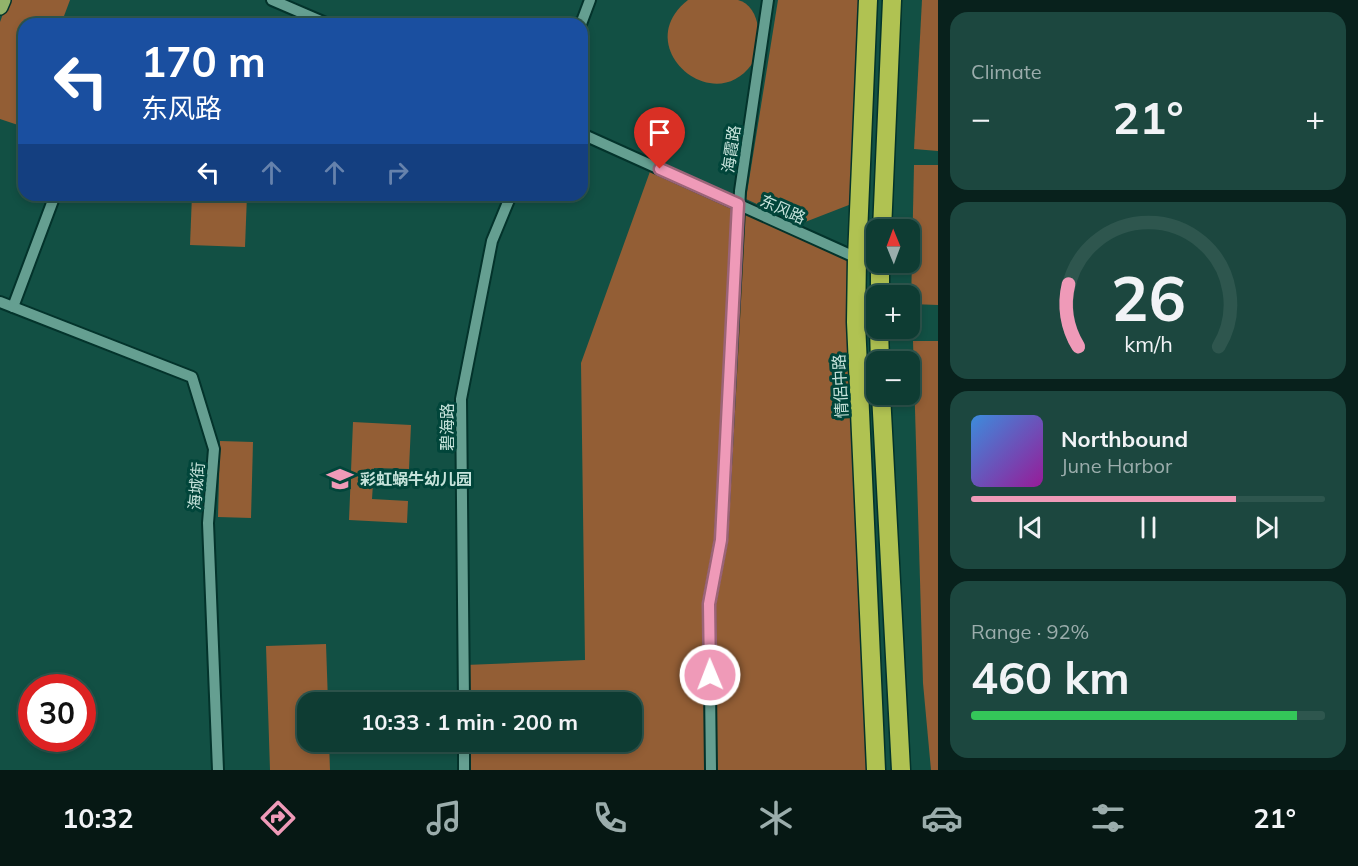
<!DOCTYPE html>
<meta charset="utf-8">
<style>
body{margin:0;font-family:Mulish,"Noto Sans SC",sans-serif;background:#1c473f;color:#f1f3f6;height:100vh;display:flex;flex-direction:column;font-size:22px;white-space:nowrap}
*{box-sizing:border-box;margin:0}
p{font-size:20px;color:#9badac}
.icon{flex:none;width:33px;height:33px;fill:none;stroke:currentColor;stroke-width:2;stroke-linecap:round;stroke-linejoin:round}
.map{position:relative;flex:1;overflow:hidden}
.drawer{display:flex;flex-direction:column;gap:12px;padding:12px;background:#08211c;width:420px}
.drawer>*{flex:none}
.top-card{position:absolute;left:18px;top:18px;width:570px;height:183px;border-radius:18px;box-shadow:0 3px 9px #0003,0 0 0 2px #2e564e;background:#1a4fa0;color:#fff;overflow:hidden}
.needle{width:39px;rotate:359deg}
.fabs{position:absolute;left:866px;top:219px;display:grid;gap:12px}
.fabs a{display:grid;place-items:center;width:54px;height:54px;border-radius:12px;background:#0e3c33;box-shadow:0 3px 9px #0003,0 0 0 2px #2e564e;font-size:30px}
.speed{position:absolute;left:18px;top:674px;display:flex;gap:12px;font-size:30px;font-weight:700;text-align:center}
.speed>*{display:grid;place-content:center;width:78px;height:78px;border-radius:50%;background:#0e3c33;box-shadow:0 3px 9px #0003,0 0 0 2px #2e564e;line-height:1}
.speed .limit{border:9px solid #d22;background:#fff;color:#111}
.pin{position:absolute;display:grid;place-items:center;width:51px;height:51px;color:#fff;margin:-62px -26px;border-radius:50% 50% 50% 0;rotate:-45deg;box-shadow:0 0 6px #0007}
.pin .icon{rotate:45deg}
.me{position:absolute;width:66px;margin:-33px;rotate:359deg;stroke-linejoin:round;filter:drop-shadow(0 0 4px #0008)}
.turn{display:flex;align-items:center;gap:21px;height:126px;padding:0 24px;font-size:27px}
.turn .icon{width:78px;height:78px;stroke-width:2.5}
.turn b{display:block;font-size:42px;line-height:51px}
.lanes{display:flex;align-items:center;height:57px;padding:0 24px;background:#0003;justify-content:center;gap:30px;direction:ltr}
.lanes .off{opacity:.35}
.big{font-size:45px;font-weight:700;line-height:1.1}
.drawer .card{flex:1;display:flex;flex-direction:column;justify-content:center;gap:9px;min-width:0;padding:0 21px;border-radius:18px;background:#1c473f}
.drawer .dial{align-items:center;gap:0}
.dial svg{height:156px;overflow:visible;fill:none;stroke:#2e564e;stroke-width:7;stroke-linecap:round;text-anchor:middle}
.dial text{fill:#f1f3f6;stroke:none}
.song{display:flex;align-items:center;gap:18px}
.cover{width:72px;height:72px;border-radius:9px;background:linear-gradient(135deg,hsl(210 70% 55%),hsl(300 70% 35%))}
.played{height:6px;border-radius:3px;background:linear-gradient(90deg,#ef9ab8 75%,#2e564e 75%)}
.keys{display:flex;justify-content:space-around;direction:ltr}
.heat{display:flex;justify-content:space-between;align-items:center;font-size:33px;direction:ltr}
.charge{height:9px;border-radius:4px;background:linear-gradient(90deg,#34c759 92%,#2e564e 0)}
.trip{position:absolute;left:297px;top:692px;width:345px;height:60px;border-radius:18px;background:#0e3c33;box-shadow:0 3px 9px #0003,0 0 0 2px #2e564e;font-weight:700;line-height:60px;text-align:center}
.tab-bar{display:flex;height:96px;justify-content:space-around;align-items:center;background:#061814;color:#9badac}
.tab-bar .icon{width:42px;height:42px}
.tab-bar .selected{color:#ef9ab8}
.tab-bar b{font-size:27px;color:#f1f3f6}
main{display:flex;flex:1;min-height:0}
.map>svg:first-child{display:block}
.green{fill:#935e35}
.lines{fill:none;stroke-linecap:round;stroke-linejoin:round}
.minor-casing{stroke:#03332b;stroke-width:14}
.major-casing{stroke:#03332b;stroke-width:18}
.highway-casing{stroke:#03332b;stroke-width:21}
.minor{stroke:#659f91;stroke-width:10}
.major{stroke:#92b46b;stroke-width:15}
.highway{stroke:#b0c252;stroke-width:18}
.route-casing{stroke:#9b6478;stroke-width:15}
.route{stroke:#ef9ab8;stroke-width:10}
.labels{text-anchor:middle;stroke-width:6;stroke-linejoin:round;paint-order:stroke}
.street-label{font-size:16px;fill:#c6e3db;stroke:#01453a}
.poi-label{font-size:16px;font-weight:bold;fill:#c6e3db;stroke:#01453a;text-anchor:start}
</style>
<main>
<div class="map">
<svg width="938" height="770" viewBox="0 0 938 770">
<rect width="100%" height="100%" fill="#125044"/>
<g class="green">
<path d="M8,0H70L61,24H24V127L0,119V22Z"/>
<path d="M688,0C702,0 725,0 738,0C762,6 763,47 752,64C713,119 629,46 688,0Z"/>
<path d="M778,0H866L854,203L800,224L746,199Z"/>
<path d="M922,0H938V151L914,149Z"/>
<path d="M914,165H938V305L911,304Z"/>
<path d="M652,166L738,205L720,540L708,604L709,770H466V741H632V702H465V665L585,660L581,363Z"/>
<path d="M192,195H247L245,247L190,245Z"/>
<path d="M740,206L856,259L875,770H712L711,604L722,540Z"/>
<path d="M913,341H938V770H931L923,683Z"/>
<path d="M353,422L411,425L409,469L374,468L372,499L408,501L407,523L349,520Z"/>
<path d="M220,441L253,442L251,518L218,517Z"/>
<path d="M326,644L328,702H308V741H329L330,770H270L266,646Z"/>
</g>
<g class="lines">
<g class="minor-casing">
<g id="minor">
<path d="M272,0L328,24"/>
<path d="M581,24L590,0"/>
<path d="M582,134L857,258L876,259"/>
<path d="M0,302L192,377L214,449L208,523L218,770"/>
<path d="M13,307L55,195"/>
<path d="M464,702L461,399L492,241L511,195"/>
<path d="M464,741V770"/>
<path d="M711,770L709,604L721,540L740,191L768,0"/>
</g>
</g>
<g class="major-casing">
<path id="major" d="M0,7L3,0"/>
</g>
<g class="highway-casing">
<g id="highway">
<path d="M868,0L857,258L856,322L876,770"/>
<path d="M882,230L892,0"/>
<path d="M880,296V262"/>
<path d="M879,328L880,362"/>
<path d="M881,394L901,770"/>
</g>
</g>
<use href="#minor" class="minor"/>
<use href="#major" class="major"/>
<use href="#highway" class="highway"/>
</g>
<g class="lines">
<g class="route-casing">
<path id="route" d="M660,169L738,204L721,540L709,604L710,675"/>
</g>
<use href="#route" class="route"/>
</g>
<defs>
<g id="school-bare" transform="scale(2.07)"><path d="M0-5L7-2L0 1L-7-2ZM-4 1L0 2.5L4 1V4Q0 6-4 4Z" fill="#ef9ab8" stroke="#01453a" stroke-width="2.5" paint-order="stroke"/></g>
</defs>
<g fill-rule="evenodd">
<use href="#school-bare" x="340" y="479"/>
</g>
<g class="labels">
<g class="street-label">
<text transform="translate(731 149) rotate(-82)" y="6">海霞路</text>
<text transform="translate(783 209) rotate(24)" y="6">东风路</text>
<text transform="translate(840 386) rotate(-93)" y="6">情侶中路</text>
<text transform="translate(447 427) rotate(-90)" y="6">碧海路</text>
<text transform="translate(196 486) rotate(-85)" y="6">海城街</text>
</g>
<g class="poi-label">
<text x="360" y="485">彩虹蜗牛幼儿园</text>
</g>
</g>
</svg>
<div class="fabs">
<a><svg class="needle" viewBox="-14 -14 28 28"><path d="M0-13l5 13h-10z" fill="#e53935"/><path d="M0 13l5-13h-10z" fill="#9badac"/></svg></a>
<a>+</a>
<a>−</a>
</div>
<div class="speed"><div class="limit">30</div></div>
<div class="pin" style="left:660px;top:169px;background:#d93025"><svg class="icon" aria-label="arrive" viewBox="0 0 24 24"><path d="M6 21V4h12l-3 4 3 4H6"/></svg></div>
<svg class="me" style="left:710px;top:675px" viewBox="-20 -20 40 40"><circle r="17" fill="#ef9ab8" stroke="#fff" stroke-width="3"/><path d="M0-11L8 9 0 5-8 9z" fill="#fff"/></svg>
<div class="trip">10:33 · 1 min · 200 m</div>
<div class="top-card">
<div class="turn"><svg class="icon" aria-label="left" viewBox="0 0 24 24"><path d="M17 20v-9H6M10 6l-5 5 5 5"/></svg><div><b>170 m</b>东风路</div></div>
<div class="lanes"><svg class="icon" aria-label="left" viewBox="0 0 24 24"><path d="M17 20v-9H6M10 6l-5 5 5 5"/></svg><svg class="icon off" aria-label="ahead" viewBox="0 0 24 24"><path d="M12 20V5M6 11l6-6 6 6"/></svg><svg class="icon off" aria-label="ahead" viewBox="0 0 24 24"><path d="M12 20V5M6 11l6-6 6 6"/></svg><svg class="icon off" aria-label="right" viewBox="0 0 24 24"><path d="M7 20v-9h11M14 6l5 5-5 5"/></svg></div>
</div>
</div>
<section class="drawer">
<div class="card"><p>Climate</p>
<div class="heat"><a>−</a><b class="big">21°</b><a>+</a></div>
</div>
<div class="card dial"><svg viewBox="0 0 100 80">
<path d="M14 69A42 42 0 1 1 86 69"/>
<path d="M14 69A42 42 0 0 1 9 37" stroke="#ef9ab8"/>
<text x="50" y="56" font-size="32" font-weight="700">26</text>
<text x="50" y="72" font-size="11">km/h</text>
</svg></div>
<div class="card">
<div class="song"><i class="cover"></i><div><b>Northbound</b><p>June Harbor</p></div></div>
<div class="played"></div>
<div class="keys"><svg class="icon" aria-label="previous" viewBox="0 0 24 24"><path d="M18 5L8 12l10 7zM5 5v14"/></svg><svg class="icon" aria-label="pause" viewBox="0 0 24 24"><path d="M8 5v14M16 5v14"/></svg><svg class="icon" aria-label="next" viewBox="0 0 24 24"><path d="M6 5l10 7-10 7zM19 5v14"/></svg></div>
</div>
<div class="card"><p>Range · 92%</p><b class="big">460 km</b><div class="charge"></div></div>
</section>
</main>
<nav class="tab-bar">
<b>10:32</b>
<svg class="icon selected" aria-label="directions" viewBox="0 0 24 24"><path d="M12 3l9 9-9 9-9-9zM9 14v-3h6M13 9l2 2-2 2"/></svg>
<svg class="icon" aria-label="music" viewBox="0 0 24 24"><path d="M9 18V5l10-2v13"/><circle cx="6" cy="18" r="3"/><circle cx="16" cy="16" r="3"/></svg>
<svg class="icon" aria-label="phone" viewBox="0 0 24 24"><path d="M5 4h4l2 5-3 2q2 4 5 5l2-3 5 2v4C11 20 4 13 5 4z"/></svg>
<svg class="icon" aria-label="climate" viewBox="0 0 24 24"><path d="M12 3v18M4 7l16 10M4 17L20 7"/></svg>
<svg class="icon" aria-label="car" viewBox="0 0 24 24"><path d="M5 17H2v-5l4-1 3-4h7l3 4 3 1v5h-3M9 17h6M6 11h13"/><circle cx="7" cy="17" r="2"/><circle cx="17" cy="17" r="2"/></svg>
<svg class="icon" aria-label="filters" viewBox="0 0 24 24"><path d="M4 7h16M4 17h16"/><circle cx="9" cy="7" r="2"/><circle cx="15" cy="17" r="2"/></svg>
<b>21°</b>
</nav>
